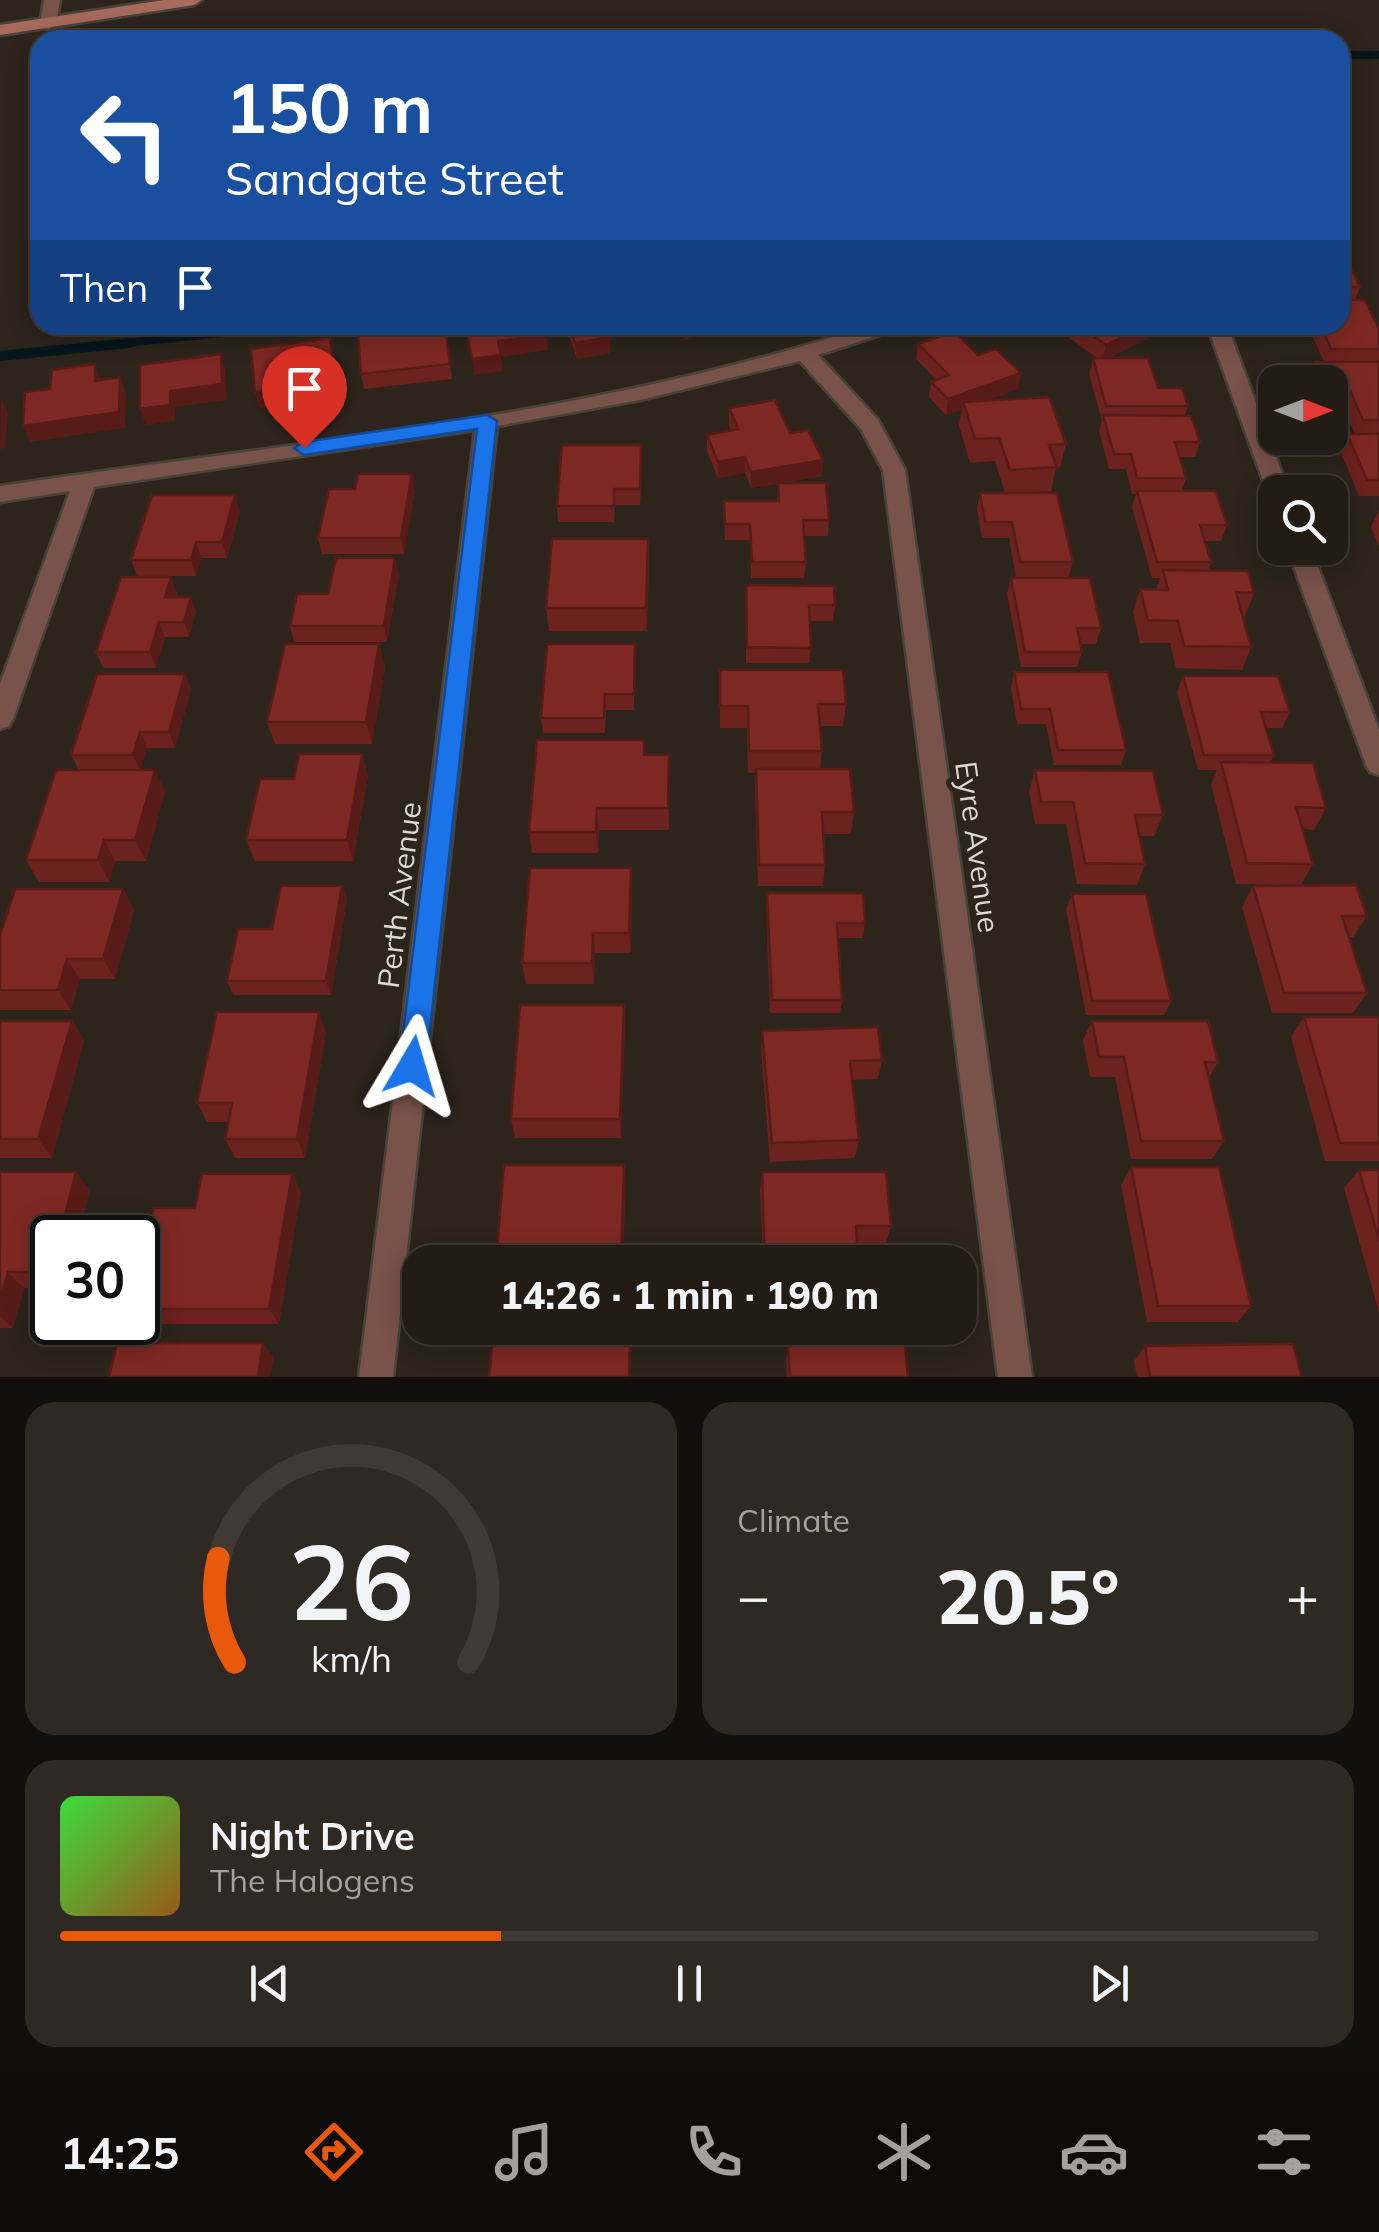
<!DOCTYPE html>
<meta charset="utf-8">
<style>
body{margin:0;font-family:Mulish,sans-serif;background:#2e2922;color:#f1f3f6;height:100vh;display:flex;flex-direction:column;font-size:38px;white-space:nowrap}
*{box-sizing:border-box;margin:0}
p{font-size:32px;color:#a2a1a0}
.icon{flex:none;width:55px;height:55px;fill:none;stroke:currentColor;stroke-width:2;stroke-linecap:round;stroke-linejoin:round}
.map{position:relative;height:1377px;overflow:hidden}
.panel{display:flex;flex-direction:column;gap:25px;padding:25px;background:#130f0c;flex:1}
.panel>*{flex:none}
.guide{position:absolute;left:30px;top:30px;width:1320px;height:305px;border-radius:30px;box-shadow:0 5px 25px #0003,0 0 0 2px #3f3a34;background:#1a4fa0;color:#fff;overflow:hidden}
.needle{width:65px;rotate:90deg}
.buttons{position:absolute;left:1258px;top:365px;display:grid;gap:20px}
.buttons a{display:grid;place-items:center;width:90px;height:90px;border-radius:20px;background:#221c15;box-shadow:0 5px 25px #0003,0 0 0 2px #3f3a34;font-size:50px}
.speed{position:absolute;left:30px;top:1215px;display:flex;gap:20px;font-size:50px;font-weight:700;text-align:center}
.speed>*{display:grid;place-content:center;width:130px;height:130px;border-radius:50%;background:#221c15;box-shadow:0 5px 25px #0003,0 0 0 2px #3f3a34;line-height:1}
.speed .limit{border:5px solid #111;border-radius:15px;background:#fff;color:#111}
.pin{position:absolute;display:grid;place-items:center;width:85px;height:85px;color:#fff;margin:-102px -42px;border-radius:50% 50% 50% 0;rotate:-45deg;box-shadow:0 0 10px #0007}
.pin .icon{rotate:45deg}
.me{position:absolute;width:110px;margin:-55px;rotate:7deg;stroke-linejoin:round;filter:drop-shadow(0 0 8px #0008)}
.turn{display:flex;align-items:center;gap:35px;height:210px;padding:0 30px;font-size:45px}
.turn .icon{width:130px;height:130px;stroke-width:2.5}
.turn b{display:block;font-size:70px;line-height:85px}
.then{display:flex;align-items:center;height:95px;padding:0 30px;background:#0003;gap:20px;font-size:38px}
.big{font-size:75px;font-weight:800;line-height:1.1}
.panel .card{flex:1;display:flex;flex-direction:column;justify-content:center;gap:15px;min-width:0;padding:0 35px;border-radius:30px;background:#2e2922}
.panel .dial{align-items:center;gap:0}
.dial svg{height:260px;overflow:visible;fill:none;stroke:#3f3a34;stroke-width:7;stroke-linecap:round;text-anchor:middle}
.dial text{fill:#f1f3f6;stroke:none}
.song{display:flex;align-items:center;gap:30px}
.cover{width:120px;height:120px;border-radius:15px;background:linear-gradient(135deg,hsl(120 70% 55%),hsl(30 70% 35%))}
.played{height:10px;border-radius:5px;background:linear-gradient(90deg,#ea580c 35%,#3f3a34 35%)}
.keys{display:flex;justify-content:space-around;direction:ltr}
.heat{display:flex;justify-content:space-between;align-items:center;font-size:55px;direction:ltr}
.panel .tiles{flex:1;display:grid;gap:25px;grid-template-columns:1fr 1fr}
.card:last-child{grid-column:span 2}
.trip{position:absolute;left:402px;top:1245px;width:575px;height:100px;border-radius:30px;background:#221c15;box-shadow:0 5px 25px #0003,0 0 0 2px #3f3a34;font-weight:800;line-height:100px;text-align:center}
.dock{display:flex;height:160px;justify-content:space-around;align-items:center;background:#0e0b08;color:#a2a1a0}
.dock .icon{width:70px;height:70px}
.dock .on{color:#ea580c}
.dock b{font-size:45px;color:#f1f3f6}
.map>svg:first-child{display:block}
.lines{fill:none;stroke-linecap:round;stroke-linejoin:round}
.stream-far1{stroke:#07161b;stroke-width:8}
.stream{stroke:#07161b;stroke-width:10}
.street-casing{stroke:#494239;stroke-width:5}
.secondary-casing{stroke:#494239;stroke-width:5}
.street{fill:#79524a;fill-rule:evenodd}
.secondary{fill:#a76a5c;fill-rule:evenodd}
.wall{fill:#6c221e}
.shaded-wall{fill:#581c18}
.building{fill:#7e2823;stroke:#581c18;stroke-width:2.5}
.route{fill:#1a73e8;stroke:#114b97;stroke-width:2.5}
.labels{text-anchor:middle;stroke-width:10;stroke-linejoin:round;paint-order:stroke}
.street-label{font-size:30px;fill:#ded9d3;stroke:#2d251c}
</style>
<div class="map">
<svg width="1379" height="1377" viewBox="0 0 1379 1377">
<rect width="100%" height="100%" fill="#2d251c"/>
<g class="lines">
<g class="stream-far1">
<path d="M1340,55H1379"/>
<path d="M105,345L302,325"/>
</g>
<path class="stream" d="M0,356L129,343"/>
<g class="street-casing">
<g id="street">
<path d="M44,0H60L56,24L48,29L40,24Z"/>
<path d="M871,325H901L898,329L818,355L878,420L905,470L1032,1377H998L883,470L861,429L800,361L640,400L497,426L393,1377H359L475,430L94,487L13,719L9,726L0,729V684L70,491L0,502V486C291,442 590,418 871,325Z"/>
<path d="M1207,325H1227L1289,492H1275V499L1267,492Z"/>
<path d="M1287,548H1311L1379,730V775L1370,772L1366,765Z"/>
</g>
</g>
<g class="secondary-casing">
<path id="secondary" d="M164,0H202L194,5L0,35V25Z"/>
</g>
<use href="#street" class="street"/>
<use href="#secondary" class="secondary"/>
</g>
<g class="wall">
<path d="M1340,244L1360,287L1355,300L1379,329V496H1359L1340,450L1347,434H1355L1343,406H1330V382H1310L1308,378L1315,362H1324L1312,335H1291L1287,325H1340Z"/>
<path d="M445,325L452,379L364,389L361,374Z"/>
<path d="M566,325H653V331L610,337V353L577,359Z"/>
<path d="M675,325H725V328L685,339Z"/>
<path d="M1055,325H1153L1150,337L1108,358L1188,406L1185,416L1200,442L1195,457H1180L1186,478L1182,491L1227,525L1221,541H1205L1211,562L1208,571L1254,593L1245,616H1242L1251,647L1242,670L1176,668L1170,643H1140L1133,612L1140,589L1156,590L1160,578H1152L1132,507L1136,494H1132L1126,469H1109L1099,431L1102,421L1089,374L1093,358H1097L1055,327Z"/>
<path d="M918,344L978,355L1018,389L987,400L1066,444L1060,467L1056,468L1051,491L1015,493L1073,562L1068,578H1016L1009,538H982L977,509L980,493H1005L995,461L970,463L959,425L962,409L946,415L929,397L931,382L936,380L916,359Z"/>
<path d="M729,408L790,433L823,460L822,476L751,488L745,473L718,478L707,451V435L731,431L729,424Z"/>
<path d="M642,461L640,505H615L614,522H558L557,506Z"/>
<path d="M778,483L829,520L828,536H804L806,562L804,578H751L750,540H725L724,501H777Z"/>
<path d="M355,489L415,490L404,554H322L318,538Z"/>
<path d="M240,511L227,558H201L196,576H137L131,560Z"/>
<path d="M1379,511V546L1371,527Z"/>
<path d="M395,558L399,574L387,642H294L290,626L328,594Z"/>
<path d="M649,562L647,631H549L546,608Z"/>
<path d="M171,577L177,593L176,597L196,612L189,637H165L156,668H103L96,652Z"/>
<path d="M1011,578L1101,628L1096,644H1080L1082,652L1077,667H1021L1007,594Z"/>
<path d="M746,585L835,605L833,621H809L811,648L809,663H746Z"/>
<path d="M379,644L385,667L372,744H275L267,722Z"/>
<path d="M635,644L634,710H606L605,733H543L541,718Z"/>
<path d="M720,670L846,704L843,726H820L822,751L820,769L854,812L851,834H823L825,865L823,886H758L755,791L756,773H748L747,728H720Z"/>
<path d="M1014,672L1126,750L1121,765H1054L1046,724H1017L1011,687Z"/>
<path d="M185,674L191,689L175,748H147L140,770H79L71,755Z"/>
<path d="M1183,676L1290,712L1282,728H1265L1274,755L1270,763L1326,808L1314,830L1303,829L1313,864L1301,885L1236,884L1211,784L1217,770H1198L1177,692Z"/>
<path d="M644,740L645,755H669V830H599L598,853H532L529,832Z"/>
<path d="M362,754L368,776L353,861H255L246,840L294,779Z"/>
<path d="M155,770L165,792L146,861H115L109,882H39L26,860Z"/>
<path d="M1035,770L1163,815L1154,836H1140L1145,864L1137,885L1077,884L1066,824H1035L1029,792Z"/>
<path d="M631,868L632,889L631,953H595L594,984H526L522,963Z"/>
<path d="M342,886L347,900L331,995H233L227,981L272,929Z"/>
<path d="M1253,886L1367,916L1353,937H1349L1367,993L1353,1013H1272L1242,907Z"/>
<path d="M123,889L134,910L115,979H80L71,1010H0V935Z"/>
<path d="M767,893L865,923L863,938H838L842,1000L840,1013H770L766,907Z"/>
<path d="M1072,894L1171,1001L1164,1015H1086L1066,909Z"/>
<path d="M624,1005L625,1024L621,1138H515L511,1119Z"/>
<path d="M1304,1017H1379V1161H1325L1291,1037Z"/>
<path d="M0,1021H72L84,1040L52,1158H0Z"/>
<path d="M1092,1021L1218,1062L1209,1078L1224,1141L1212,1159H1131L1115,1077H1090L1083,1040Z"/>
<path d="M762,1031L882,1060L878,1079L852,1080L859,1140L855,1158L770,1162L761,1051Z"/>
<path d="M326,1032L305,1158H235L225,1139L228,1122H207L197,1103Z"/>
<path d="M1131,1167L1251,1306L1238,1322H1147L1121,1185Z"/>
<path d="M1359,1170H1379V1312L1344,1188Z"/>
<path d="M0,1172L90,1190L77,1238H52V1288H24L13,1328H0Z"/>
<path d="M762,1172L891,1226L886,1243H857L858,1262H763L760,1190Z"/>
<path d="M292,1174L301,1192L279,1324H144L138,1316V1280L195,1208Z"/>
<path d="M788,1345L908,1377H787L786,1360Z"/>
<path d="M1145,1346L1302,1377H1137L1134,1361Z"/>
</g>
<g class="shaded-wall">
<path d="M604,325H653V331L605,338Z"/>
<path d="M685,325H725V328L685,339Z"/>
<path d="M1146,325H1153L1150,337L1102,361L1106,345Z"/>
<path d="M546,335L548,350L501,357L503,371L474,375L472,359L498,341Z"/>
<path d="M610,337V353L577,359L575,343Z"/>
<path d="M330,338L338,382L287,390L289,403L259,408L255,392L283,374Z"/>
<path d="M221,354L225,370L227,400L175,407V421L146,425L140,409L170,391Z"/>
<path d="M95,364L101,380L95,381Z"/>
<path d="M1021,373L1018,389L965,408L963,402L962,409L946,415L948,399Z"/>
<path d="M120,377L126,393L125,428L30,442L23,426Z"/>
<path d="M1,398L8,414L5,448L0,449Z"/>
<path d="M745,457V473L718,478V462Z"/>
<path d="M823,460L822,476L751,488V472Z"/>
<path d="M412,474L415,490L404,554L401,538Z"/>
<path d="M235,495L240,511L227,558L222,542Z"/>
<path d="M648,539L649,562L647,631L646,608Z"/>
<path d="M196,542L201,558L196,576L191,560Z"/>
<path d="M395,558L399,574L387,642L384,626Z"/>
<path d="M171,577L177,593L171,612L165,597Z"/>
<path d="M191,597L196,612L189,637L184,622Z"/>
<path d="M159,622L165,637L156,668L150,652Z"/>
<path d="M379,644L385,667L372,744L366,722Z"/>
<path d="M185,674L191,689L175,748L169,732Z"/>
<path d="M140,732L147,748L140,770L133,755Z"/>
<path d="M362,754L368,776L353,861L347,840Z"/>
<path d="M155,770L165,792L146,861L135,840Z"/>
<path d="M597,808L599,830L598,853L596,832Z"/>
<path d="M104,840L115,861L109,882L98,860Z"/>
<path d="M631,868L632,889L631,953L629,933Z"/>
<path d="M342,886L347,900L331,995L326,981Z"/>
<path d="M123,889L134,910L115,979L103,959Z"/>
<path d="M593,933L595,953L594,984L592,963Z"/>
<path d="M67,959L80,979L71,1010L58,990Z"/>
<path d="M624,1005L625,1024L621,1138L620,1119Z"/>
<path d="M319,1012L326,1032L305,1158L297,1139Z"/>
<path d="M72,1021L84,1040L52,1158L38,1139Z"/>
<path d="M624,1165L626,1182L623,1262H621Z"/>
<path d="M76,1172L90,1190L77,1238H59Z"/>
<path d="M292,1174L301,1192L279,1324L269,1309Z"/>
<path d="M8,1272L24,1288L13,1328L0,1316V1300Z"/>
<path d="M263,1343L274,1358L270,1377H258Z"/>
</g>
<g class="building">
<path d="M561,37L562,40H519Z"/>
<path d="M1340,244L1360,287H1340Z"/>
<path d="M1340,300H1365L1379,329V349H1331L1321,325H1340Z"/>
<path d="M445,325L450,364L361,374L358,335Z"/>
<path d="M465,325H544L546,335L498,341L501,355L472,359Z"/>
<path d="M570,325H605L610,337L575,343Z"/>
<path d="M1078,325H1146L1106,345Z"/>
<path d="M954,331L978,355L996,349L1021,373L948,399L931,382L949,375L918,344Z"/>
<path d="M330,338L334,366L283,374L284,388L255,392L251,349Z"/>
<path d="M221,354L222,384L170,391V405L140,409V365Z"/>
<path d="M1093,358H1148L1158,388H1182L1188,406H1106Z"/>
<path d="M1315,362H1379V420H1363L1350,390H1330V382H1323Z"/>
<path d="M95,364V381L120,377L119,412L23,426L25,392L50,389L52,370Z"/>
<path d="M1049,397L1066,444L1049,445L1057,467L1010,470L999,438L975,439L963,402Z"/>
<path d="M775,400L790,433L808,430L823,460L751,472L745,457L718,462L707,435L738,429L729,408Z"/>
<path d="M1103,415L1191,416L1200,442H1175L1186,478H1137L1131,454H1114Z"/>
<path d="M1347,434H1379V480H1367Z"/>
<path d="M562,445H641L640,489H614V506H557Z"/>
<path d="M358,474H412L401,538H318L329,489H355Z"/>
<path d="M778,483H826L829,520H803L806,562H752L750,524H725L724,501H779Z"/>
<path d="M1137,491H1216L1227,525H1200L1211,562H1157Z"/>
<path d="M980,493H1057L1073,562H1020L1012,522H985Z"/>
<path d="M152,495H235L222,542H196L191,560H131Z"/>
<path d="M552,539H648L646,608H546Z"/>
<path d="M336,558H395L384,626H290L297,594H328Z"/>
<path d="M1163,570L1248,571L1254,593L1236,592L1251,647L1184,646L1178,621L1148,620L1140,589L1168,590Z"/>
<path d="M121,577H171L165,597H191L184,622H159L150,652H96Z"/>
<path d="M1011,578H1090L1101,628H1077L1082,652H1025Z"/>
<path d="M746,585L834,586L835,605H809L811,648L747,647Z"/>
<path d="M285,644H379L366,722H267Z"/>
<path d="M547,644H635L634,694H605L604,718H541Z"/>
<path d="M720,670H843L846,704H818L822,751H749L748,706H720Z"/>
<path d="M1014,672H1108L1126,750H1058L1050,709H1021Z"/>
<path d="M97,674H185L169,732H140L133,755H71Z"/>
<path d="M1183,676H1278L1290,712H1261L1274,755H1204Z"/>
<path d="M537,740H644V755H669L668,808H597L596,832H529Z"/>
<path d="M299,754H362L347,840H246L260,779H294Z"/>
<path d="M1221,762L1313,763L1326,808L1296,807L1313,864L1247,863Z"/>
<path d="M756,769H850L854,812H822L825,865H759Z"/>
<path d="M56,770H155L135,840H104L98,860H26Z"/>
<path d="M1035,770L1153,771L1163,815H1135L1145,864L1085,863L1073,802H1041Z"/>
<path d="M530,868H631L629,933H593L592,963H522Z"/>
<path d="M1356,885L1367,916H1342L1367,993H1284L1253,886Z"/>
<path d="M281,886H342L326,981H227L238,929H272Z"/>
<path d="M15,889H123L103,959H67L58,990H0V935Z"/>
<path d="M767,893H863L865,923H837L842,1000H772Z"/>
<path d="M1072,894H1146L1171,1001H1092Z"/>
<path d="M520,1005H624L620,1119H511Z"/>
<path d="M217,1012H319L297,1139H225L232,1103H197Z"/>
<path d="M1304,1017H1379V1143H1340Z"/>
<path d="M0,1021H72L38,1139H0Z"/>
<path d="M1092,1021H1208L1218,1062H1205L1224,1141H1141L1124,1057H1099Z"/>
<path d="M878,1027L882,1060L850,1061L859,1140L772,1143L762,1031Z"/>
<path d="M504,1165H624L621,1262H496Z"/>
<path d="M1131,1167H1219L1251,1306H1158Z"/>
<path d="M1359,1170H1379V1240Z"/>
<path d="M0,1172H76L59,1238H52V1261L50,1272H8L0,1300Z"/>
<path d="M762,1172H886L891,1226H856L858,1262H765Z"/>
<path d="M202,1174H292L269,1309H138V1280L154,1208H195Z"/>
<path d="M117,1343H263L258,1377H109Z"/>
<path d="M1293,1344L1302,1377H1150L1145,1346Z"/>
<path d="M492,1345H630L629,1377H489Z"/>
<path d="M788,1345H905L908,1377H790Z"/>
</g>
<path class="route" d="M487,415L497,421L426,1066L422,1075L412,1079L403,1075L399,1066L477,429L304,455L294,448L304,442Z"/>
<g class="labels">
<g class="street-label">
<text transform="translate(977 847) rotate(82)" y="10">Eyre Avenue</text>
<text transform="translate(400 895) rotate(-83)" y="10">Perth Avenue</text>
</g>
</g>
</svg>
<div class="buttons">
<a><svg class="needle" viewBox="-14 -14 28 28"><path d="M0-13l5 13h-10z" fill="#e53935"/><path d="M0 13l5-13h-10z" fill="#a2a1a0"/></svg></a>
<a><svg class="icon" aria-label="search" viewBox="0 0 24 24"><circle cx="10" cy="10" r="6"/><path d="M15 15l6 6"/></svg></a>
</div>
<div class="speed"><div class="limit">30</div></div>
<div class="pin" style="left:304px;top:448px;background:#d93025"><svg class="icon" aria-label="arrive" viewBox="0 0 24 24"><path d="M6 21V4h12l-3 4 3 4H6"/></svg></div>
<svg class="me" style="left:412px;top:1066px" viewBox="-20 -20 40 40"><path d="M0-17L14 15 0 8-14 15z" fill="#1a73e8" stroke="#fff" stroke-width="4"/></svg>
<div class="trip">14:26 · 1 min · 190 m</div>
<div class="guide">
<div class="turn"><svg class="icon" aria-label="left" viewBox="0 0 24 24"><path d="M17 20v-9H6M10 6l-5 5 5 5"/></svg><div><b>150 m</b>Sandgate Street</div></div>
<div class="then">Then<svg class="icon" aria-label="arrive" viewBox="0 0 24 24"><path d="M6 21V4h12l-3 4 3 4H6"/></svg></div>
</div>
</div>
<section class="panel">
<div class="tiles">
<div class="card dial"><svg viewBox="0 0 100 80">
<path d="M14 69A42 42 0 1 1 86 69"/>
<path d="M14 69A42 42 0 0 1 9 37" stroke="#ea580c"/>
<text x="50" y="56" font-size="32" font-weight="700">26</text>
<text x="50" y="72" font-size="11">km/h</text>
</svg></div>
<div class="card"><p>Climate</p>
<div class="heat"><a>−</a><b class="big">20.5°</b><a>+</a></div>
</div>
<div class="card">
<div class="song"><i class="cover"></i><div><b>Night Drive</b><p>The Halogens</p></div></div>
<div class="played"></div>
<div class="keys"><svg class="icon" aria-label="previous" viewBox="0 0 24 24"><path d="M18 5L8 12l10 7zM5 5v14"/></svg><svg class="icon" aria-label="pause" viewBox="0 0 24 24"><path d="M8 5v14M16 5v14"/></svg><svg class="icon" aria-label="next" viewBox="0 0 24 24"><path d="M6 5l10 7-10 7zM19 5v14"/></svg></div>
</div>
</div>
</section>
<nav class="dock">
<b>14:25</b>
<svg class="icon on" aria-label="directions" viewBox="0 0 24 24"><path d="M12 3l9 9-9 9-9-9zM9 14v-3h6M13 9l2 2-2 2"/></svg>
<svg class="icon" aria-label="music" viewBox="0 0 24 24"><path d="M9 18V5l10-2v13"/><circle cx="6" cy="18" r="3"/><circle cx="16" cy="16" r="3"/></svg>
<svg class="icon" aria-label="phone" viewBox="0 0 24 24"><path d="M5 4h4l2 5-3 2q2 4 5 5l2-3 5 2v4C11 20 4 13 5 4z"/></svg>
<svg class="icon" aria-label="climate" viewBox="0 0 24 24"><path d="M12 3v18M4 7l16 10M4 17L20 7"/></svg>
<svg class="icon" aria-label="car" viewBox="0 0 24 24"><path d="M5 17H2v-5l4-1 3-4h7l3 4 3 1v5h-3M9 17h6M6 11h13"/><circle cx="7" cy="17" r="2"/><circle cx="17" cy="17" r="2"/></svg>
<svg class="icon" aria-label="filters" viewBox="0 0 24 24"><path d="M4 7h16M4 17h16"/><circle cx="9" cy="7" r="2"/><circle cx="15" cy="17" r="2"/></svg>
</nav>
